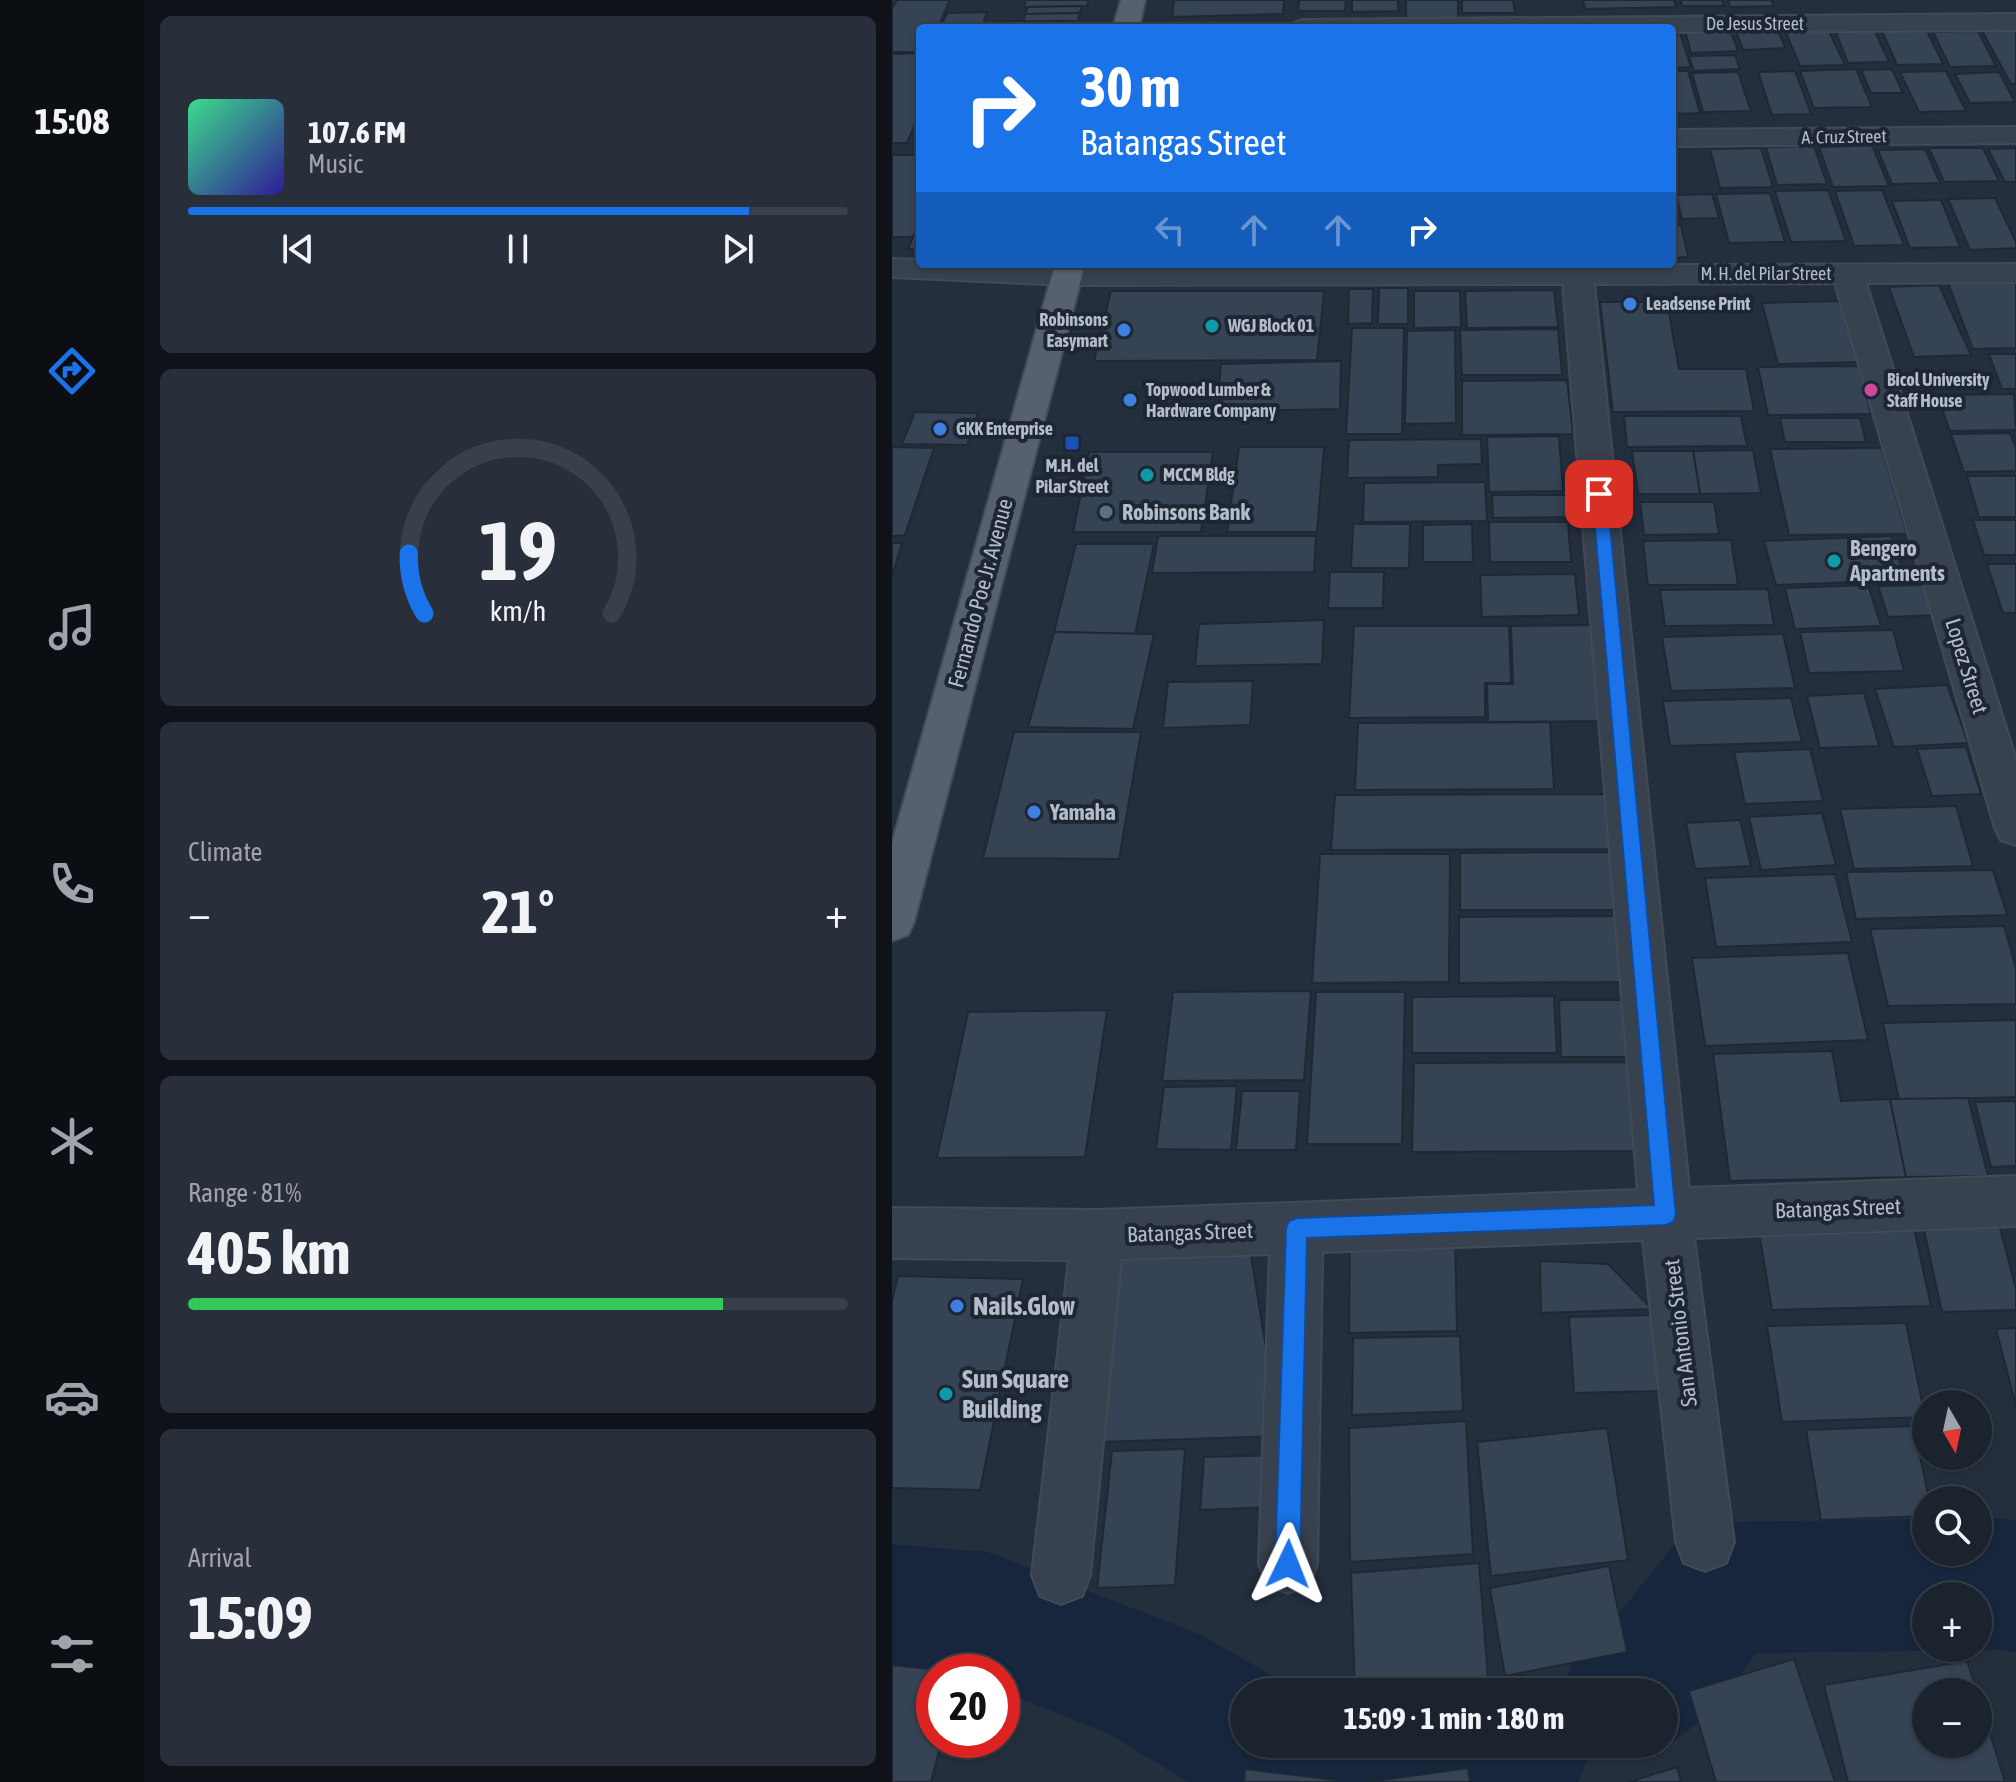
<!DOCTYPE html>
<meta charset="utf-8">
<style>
body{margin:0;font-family:"Asap Condensed",sans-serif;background:#282f3a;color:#f1f3f6;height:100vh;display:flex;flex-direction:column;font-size:30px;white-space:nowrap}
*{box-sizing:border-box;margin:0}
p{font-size:26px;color:#a0a4aa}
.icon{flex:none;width:44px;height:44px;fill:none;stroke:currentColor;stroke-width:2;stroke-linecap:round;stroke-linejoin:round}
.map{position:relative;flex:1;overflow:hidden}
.drawer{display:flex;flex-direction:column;gap:16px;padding:16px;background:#0f1319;width:748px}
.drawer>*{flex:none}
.banner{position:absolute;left:24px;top:24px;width:760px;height:244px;border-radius:8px;box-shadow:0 2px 6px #0004,0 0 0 2px #39404a;background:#1a73e8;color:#fff;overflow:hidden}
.needle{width:52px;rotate:171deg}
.fabs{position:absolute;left:1020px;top:1390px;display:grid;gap:16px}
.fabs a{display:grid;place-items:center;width:80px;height:80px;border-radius:50%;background:#1b232e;box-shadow:0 2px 6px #0004,0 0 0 2px #39404a;font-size:40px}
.speed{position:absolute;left:24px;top:1654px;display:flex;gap:16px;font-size:40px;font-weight:700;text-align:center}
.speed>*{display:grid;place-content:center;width:104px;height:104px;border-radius:50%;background:#1b232e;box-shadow:0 2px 6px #0004,0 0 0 2px #39404a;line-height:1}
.speed .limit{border:12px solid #d22;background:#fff;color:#111}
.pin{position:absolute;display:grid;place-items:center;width:68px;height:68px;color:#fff;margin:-34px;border-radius:16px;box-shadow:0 4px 12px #0006}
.me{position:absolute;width:88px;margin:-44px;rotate:2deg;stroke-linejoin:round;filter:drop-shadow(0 0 6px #0008)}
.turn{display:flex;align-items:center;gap:28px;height:168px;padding:0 32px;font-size:36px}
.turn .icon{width:104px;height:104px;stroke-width:2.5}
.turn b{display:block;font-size:56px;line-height:68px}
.lanes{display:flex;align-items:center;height:76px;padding:0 32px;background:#0003;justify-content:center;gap:40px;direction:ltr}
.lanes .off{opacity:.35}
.big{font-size:60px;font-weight:700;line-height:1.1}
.drawer .card{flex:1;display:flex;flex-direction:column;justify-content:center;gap:12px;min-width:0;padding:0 28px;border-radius:12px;background:#282f3a}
.drawer .dial{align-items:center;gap:0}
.dial svg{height:208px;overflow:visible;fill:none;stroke:#39404a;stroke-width:7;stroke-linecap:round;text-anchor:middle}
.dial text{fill:#f1f3f6;stroke:none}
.song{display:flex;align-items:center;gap:24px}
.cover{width:96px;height:96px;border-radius:12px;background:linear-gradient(135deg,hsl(150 70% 55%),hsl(250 70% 35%))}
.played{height:8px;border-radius:4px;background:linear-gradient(90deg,#1a73e8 85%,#39404a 85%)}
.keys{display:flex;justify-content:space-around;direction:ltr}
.heat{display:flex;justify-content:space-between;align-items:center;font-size:44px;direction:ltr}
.charge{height:12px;border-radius:6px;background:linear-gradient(90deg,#34c759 81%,#39404a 0)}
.trip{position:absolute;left:338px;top:1678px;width:448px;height:80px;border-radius:40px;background:#1b232e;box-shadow:0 2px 6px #0004,0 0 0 2px #39404a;font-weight:700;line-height:80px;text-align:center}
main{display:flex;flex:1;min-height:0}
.tab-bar{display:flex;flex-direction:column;width:144px;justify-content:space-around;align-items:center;background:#0b0e12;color:#a0a4aa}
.tab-bar .icon{width:56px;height:56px}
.tab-bar .active{color:#1a73e8}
.tab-bar b{font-size:36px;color:#f1f3f6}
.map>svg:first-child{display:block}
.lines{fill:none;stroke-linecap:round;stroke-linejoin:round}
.river{fill:#17263c;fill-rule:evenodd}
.building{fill:#364354;stroke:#1f2835;stroke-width:2}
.minor-casing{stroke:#414a57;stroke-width:4}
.major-casing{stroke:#414a57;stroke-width:4}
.minor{fill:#38414e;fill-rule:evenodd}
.major{fill:#56606e;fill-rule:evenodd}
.route{fill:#1a73e8;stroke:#114b97;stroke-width:2}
.shop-dot{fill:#3f7fe0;stroke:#1d2633;stroke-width:3}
.culture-dot{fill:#0f9aa8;stroke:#1d2633;stroke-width:3}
.hotel-dot{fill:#d1479c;stroke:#1d2633;stroke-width:3}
.transit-dot{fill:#1a4fb4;stroke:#1d2633;stroke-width:3}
.service-dot{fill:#5c6f8a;stroke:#1d2633;stroke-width:3}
.labels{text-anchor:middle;stroke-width:8;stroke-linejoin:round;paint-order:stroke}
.far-street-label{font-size:18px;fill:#b4bcc9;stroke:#1d2633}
.far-poi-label{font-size:18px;font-weight:bold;fill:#b4bcc9;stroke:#1d2633;text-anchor:start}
.poi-label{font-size:22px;font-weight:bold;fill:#b4bcc9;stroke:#1d2633;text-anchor:start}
.street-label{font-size:22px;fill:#b4bcc9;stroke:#1d2633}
.near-poi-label{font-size:26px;font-weight:bold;fill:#b4bcc9;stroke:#1d2633;text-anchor:start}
</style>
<main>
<nav class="tab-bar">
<b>15:08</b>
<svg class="icon active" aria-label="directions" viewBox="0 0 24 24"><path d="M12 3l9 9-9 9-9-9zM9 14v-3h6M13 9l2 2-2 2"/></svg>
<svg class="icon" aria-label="music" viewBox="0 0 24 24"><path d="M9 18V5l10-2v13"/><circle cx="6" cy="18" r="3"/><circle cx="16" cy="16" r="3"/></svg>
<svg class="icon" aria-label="phone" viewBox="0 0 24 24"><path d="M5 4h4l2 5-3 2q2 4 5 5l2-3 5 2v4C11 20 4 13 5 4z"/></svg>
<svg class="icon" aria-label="climate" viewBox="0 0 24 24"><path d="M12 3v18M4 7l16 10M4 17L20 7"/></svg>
<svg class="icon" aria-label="car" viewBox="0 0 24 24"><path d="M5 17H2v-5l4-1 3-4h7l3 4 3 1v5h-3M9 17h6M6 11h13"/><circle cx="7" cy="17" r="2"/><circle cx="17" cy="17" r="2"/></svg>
<svg class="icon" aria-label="filters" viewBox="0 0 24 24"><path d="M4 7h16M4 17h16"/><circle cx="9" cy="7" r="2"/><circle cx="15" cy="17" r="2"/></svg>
</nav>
<section class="drawer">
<div class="card">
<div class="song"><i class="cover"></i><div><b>107.6 FM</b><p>Music</p></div></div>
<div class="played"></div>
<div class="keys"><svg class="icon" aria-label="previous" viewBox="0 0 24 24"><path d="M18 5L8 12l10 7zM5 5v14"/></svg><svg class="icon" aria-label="pause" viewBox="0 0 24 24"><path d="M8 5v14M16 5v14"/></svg><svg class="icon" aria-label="next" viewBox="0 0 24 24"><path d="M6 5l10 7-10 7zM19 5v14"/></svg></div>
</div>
<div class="card dial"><svg viewBox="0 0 100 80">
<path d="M14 69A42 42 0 1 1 86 69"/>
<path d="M14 69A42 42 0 0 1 8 46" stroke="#1a73e8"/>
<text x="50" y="56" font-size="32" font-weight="700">19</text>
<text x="50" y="72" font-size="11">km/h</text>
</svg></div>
<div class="card"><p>Climate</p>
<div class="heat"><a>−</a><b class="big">21°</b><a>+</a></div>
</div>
<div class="card"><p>Range · 81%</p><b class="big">405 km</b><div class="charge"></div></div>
<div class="card"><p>Arrival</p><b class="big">15:09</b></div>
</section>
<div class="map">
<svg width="1124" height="1782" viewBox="0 0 1124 1782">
<rect width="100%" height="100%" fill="#242f3e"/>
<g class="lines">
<path class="river" d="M1108,1518L1124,1521V1653L1108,1650L864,1653L824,1708L784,1740L736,1760L701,1746L686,1782H296L215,1733L110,1691V1672H42V1680L0,1676V1544L96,1552L307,1634L397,1685L454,1692H352V1744H772V1692H496L573,1686L632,1674L669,1690L688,1644L728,1612L785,1541L832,1522L1034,1519V1552H1086V1519ZM1034,1596H1086V1648H1034Z"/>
</g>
<g class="building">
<path d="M5,0H58L46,28H28V52H0V9Z"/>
<path d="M134,0H197L195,6L132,7Z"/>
<path d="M282,0H392L391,14L280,17Z"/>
<path d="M407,0H454L453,11H406Z"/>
<path d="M460,0H506V11L460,12Z"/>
<rect x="514" y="0" width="52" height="19"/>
<path d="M570,0H621L623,13H570Z"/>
<path d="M691,0H782L784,7L693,9Z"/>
<path d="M789,0H830L832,6H790Z"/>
<path d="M836,0H879L882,6L838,7Z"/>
<path d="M190,6L188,13L133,14L136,7Z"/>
<path d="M95,12L89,28H49L55,13Z"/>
<path d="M188,13L186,21L131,22L133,14Z"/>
<path d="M177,21L175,28H93L95,22Z"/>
<path d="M1032,25L1051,64L1005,65L988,26Z"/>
<path d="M1124,26V84H1119L1088,27Z"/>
<path d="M935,27L953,65L908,66L892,28Z"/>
<path d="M942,27H981L997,62L956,63Z"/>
<path d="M838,30L846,51L799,53L793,31Z"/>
<path d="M886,30L893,48L851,50L844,31Z"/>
<path d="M1086,31L1104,66L1058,67L1041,32Z"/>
<path d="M788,33L799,67L780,68V34Z"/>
<path d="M28,53V112L15,143H0V54Z"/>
<path d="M843,55L848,69L802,71L797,56Z"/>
<path d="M964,69L980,107L922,108L908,71Z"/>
<path d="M1000,69L1011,93H979L969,70Z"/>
<path d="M780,71H796L808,113L780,114Z"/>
<path d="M903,71L919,114L880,115L866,72Z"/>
<path d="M1054,71L1074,111L1027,112L1008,72Z"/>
<path d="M846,72L859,111L811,112L800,73Z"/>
<path d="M1107,72L1123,102L1078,103L1063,74Z"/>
<path d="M980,145L997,186L941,187L927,147Z"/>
<path d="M922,146L935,184L885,185L874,147Z"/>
<path d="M869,148L881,187L828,188L818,149Z"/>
<path d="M1037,148H1091L1107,181L1052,182Z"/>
<path d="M1124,148V182H1113L1096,149Z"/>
<path d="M1033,149L1048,183L1000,184L986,150Z"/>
<path d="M0,155H28V225L24,237H0Z"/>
<path d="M936,190L954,241L899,242L883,191Z"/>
<path d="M990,190L1012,245L962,246L943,191Z"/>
<path d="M878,193L893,242L837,243L824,194Z"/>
<path d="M820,194L827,218L790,219L784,195Z"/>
<path d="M1103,198L1124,242V248L1078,250L1056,199Z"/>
<path d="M1049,200L1068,247L1018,248L1000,201Z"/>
<path d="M28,220V249H16Z"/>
<path d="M780,225H789L796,257L780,258Z"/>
<path d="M1124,282V348L1081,349L1056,283Z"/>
<path d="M1047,285L1079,355L1022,357L997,287Z"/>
<path d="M487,288H516V324H486Z"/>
<path d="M457,289H481L480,323L456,324Z"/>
<path d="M662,290L666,327L575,328L573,291Z"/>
<path d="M219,291H432L425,360L202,361Z"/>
<path d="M522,291H568L569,327L522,328Z"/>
<path d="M951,301L970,362L886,364L870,303Z"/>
<path d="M708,302H775L787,369H854L862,411L721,412Z"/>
<path d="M460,328H512L510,434H454Z"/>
<path d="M666,329L670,375H570L568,330Z"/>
<path d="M563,330L564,423L513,424L515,331Z"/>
<path d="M1097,354H1124V389H1110Z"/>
<path d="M449,361L448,409L325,411L329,364Z"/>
<path d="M967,366L979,414L876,415L866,367Z"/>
<path d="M675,380L681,434L570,435V381Z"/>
<path d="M1122,394L1124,430L1058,431L1045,395Z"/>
<path d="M23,412L86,413L75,445L10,444Z"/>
<path d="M732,416H849L855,446L735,447Z"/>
<path d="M888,418H968L974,442H893Z"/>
<path d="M1118,433L1124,448V471L1072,472L1059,434Z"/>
<path d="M667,436L671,491L597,492L595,437Z"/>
<path d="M589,439L590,464L546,465V477L455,478L457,440Z"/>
<path d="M0,447L42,448L13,535L0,536Z"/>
<path d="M347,447H432L425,532H335Z"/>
<path d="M990,448L1015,534L897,535L878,449Z"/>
<path d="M861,450L869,493L808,494L801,451Z"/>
<path d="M740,451H801L808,494H746Z"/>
<path d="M197,452H321L309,532H181Z"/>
<path d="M1075,476H1124V517H1087Z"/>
<path d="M593,482L595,521L471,522L472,483Z"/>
<path d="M600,495H674L675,517L601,518Z"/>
<path d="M748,502H822L827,534L752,535Z"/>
<path d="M1081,520H1124V555H1092Z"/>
<path d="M597,522H676L679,562H598Z"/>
<path d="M461,524H518L517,568H459Z"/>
<path d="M580,524L581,562H531V525Z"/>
<path d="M266,536H424L422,572L260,573Z"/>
<path d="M999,536L1014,580L884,585L872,541Z"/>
<path d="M839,540L846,585H756L751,541Z"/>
<path d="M0,543H10L0,576Z"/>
<path d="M184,544H262L243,634L162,632Z"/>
<path d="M1095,564H1124V613H1111Z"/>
<path d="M438,572H492L491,608H436Z"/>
<path d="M683,574L687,615L590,617L588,575Z"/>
<path d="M976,585L989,626L903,629L893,588Z"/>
<path d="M1035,585L1045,615L996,617L986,586Z"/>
<path d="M876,589L882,625L773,626L768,590Z"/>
<path d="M432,620L430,664L303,666L307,624Z"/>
<path d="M702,625L710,721L596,722L595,684H621L619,626Z"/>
<path d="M462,626H617L619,683H593V717L457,718Z"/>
<path d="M1001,630L1012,671L917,673L908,632Z"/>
<path d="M162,632L262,634L241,729L136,727Z"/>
<path d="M891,634L903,688L779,691L770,637Z"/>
<path d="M361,681L358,725L271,728L276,682Z"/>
<path d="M1055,685L1076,743L1002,747L983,689Z"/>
<path d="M972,693L987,746L928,748L915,696Z"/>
<path d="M899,698L910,742L778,746L771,701Z"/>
<path d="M658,722L662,789L463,790L466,723Z"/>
<path d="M122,732H249L227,859L91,858Z"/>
<path d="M1074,747L1089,794L1040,796L1025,749Z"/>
<path d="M918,749L931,801L853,804L842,752Z"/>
<path d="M728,794L733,849L439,850L443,795Z"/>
<path d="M1064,806L1081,866L962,869L948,809Z"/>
<path d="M930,813L944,865L869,870L857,817Z"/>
<path d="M848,820L859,866L803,869L794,823Z"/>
<path d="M723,852L728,910H568V853Z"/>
<path d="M428,854H558L557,982L420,983Z"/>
<path d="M1101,870L1115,915L964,919L954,872Z"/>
<path d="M943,874L960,942L824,947L813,878Z"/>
<path d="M731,916L736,982L567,983V917Z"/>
<path d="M1112,926L1124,968V1004L996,1006L978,929Z"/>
<path d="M956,953L976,1040L813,1046L800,958Z"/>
<path d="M419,991L412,1080L270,1081L281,992Z"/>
<path d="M424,992H513L510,1144H415Z"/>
<path d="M662,996L665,1053H520V997Z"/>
<path d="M667,1000H747L751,1057H669Z"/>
<path d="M215,1010L193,1157L45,1158L76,1012Z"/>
<path d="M1124,1020V1097L1007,1100L991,1023Z"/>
<path d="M940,1051L949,1101L998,1099L1014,1177L838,1181L821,1054Z"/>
<path d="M745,1062L753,1151L520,1152L522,1063Z"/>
<path d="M345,1086L339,1150L264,1149L272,1087Z"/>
<path d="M350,1091H408L404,1150H344Z"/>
<path d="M1076,1098L1096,1176L1014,1177L998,1099Z"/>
<path d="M1124,1101V1166L1099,1167L1083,1102Z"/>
<path d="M1107,1224L1124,1289V1310L1050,1312L1031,1226Z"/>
<path d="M1022,1228L1039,1306L880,1310L867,1232Z"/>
<path d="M563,1229L565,1331L457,1333L458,1231Z"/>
<path d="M358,1249L388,1436L208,1442L226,1258Z"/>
<path d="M648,1261L716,1264L760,1309L649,1313Z"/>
<path d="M6,1276L131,1279L88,1490L0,1488V1301Z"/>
<path d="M760,1315L767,1391L682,1393L677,1317Z"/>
<path d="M1014,1323L1033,1417L890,1422L875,1326Z"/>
<path d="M1124,1328V1406L1104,1329Z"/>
<path d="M568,1336L571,1411L460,1415L461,1338Z"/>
<path d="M574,1421L581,1554L458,1562L457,1428Z"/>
<path d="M1022,1426L1037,1500H1034V1516L929,1520L914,1430Z"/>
<path d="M715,1428L736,1560L599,1576L585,1442Z"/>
<path d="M293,1449L283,1585L205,1588L220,1451Z"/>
<path d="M385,1455L382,1507L308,1510L312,1457Z"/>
<path d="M587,1563L597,1691L463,1692L459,1573Z"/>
<path d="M717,1566L735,1652L613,1676L598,1588Z"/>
<path d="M902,1659L943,1782H824L797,1691Z"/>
<path d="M1075,1661L1085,1692H1034V1744H1086V1695L1113,1782H956L932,1685Z"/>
<path d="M0,1665L67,1672H42V1740H50L39,1782H0Z"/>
<path d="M785,1767L789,1782H737Z"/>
<path d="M576,1768L578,1782H476Z"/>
<path d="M353,1769L444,1780V1782H352Z"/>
</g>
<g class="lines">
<g class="minor-casing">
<g id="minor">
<path d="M1124,14V30L780,32V28H398L402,23L411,20Z"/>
<path d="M1124,127V143L780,146V130Z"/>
<path d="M0,259L28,260V264L175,267L1124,264V282L974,283L1124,760V845L1109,840L1103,828L943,283L702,284L797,1188L1124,1176V1226L802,1238L842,1542L834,1563L813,1571L792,1563L784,1542L751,1240L430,1252L425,1564L417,1585L396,1593L375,1585L367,1564L378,1254L229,1259L198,1575L190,1596L169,1604L148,1596L140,1575L177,1260L0,1258V1208L206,1210L746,1190L671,284L175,285L0,277Z"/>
</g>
</g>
<g class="major-casing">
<g id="major">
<path d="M229,0H253L247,28H221Z"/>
<path d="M163,264H193L22,922L16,935L0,941V843Z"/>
</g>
</g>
<use href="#minor" class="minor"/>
<use href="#major" class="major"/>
</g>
<path class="route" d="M707,489L715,494L784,1215L781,1222L774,1225L415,1238L408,1564L404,1573L396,1576L387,1573L383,1564L394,1228L397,1221L405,1218L762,1205L700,494Z"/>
<g class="shop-dot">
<circle cx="738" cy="304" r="8"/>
<circle cx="232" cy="330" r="8"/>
<circle cx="238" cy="400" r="8"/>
<circle cx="48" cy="429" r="8"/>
<circle cx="142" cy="812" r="8"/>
<circle cx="65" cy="1306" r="8"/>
</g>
<g class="culture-dot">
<circle cx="320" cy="326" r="8"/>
<circle cx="255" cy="475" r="8"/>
<circle cx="942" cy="561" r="8"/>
<circle cx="54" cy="1394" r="8"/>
</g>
<circle class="hotel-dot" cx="979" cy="390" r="8"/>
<rect class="transit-dot" x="172" y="435" width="16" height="16" rx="4"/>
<circle class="service-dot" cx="214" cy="512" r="8"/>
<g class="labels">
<g class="far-street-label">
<text x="863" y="30">De Jesus Street</text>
<text transform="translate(952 137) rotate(-1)" y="6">A. Cruz Street</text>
<text x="874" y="280">M. H. del Pilar Street</text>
</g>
<g class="far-poi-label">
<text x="754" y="310">Leadsense Print</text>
<text x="216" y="326" text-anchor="end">Robinsons<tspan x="216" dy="21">Easymart</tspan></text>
<text x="336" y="332">WGJ Block 01</text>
<text x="995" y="386">Bicol University<tspan x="995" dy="21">Staff House</tspan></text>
<text x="254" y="396">Topwood Lumber &amp;<tspan x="254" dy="21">Hardware Company</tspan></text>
<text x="64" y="435">GKK Enterprise</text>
<text x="180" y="472" text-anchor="middle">M.H. del<tspan x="180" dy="21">Pilar Street</tspan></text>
<text x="271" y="481">MCCM Bldg</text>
</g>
<g class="poi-label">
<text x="230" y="520">Robinsons Bank</text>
<text x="958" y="556">Bengero<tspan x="958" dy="25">Apartments</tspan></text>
<text x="158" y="820">Yamaha</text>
</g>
<g class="street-label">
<text transform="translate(88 593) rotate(-75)" y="8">Fernando Poe Jr. Avenue</text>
<text transform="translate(1075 666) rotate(73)" y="8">Lopez Street</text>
<text transform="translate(946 1208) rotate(-2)" y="8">Batangas Street</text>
<text transform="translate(298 1232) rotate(-2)" y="8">Batangas Street</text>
<text transform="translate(788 1333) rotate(-97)" y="8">San Antonio Street</text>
</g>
<g class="near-poi-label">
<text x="81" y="1315">Nails.Glow</text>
<text x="70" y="1388">Sun Square<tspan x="70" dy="30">Building</tspan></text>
</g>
</g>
</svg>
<div class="fabs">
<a><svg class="needle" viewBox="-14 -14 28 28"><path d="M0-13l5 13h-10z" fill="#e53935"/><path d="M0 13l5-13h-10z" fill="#a0a4aa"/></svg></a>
<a><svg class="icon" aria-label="search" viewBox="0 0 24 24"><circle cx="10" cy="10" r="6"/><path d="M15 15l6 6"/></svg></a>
<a>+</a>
<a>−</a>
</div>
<div class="speed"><div class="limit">20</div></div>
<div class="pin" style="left:707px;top:494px;background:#d93025"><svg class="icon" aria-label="arrive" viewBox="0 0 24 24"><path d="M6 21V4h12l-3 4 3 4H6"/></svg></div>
<svg class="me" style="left:396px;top:1564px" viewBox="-20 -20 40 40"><path d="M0-17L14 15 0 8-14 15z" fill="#1a73e8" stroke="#fff" stroke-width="4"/></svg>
<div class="trip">15:09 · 1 min · 180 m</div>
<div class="banner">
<div class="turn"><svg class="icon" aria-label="right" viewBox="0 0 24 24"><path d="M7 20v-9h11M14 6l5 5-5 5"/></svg><div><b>30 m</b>Batangas Street</div></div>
<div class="lanes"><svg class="icon off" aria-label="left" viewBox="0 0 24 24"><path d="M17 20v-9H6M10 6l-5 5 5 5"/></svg><svg class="icon off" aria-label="ahead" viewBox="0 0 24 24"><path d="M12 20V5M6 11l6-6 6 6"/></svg><svg class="icon off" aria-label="ahead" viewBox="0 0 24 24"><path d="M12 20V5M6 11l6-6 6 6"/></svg><svg class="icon" aria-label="right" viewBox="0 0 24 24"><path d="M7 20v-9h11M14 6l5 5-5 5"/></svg></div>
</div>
</div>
</main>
